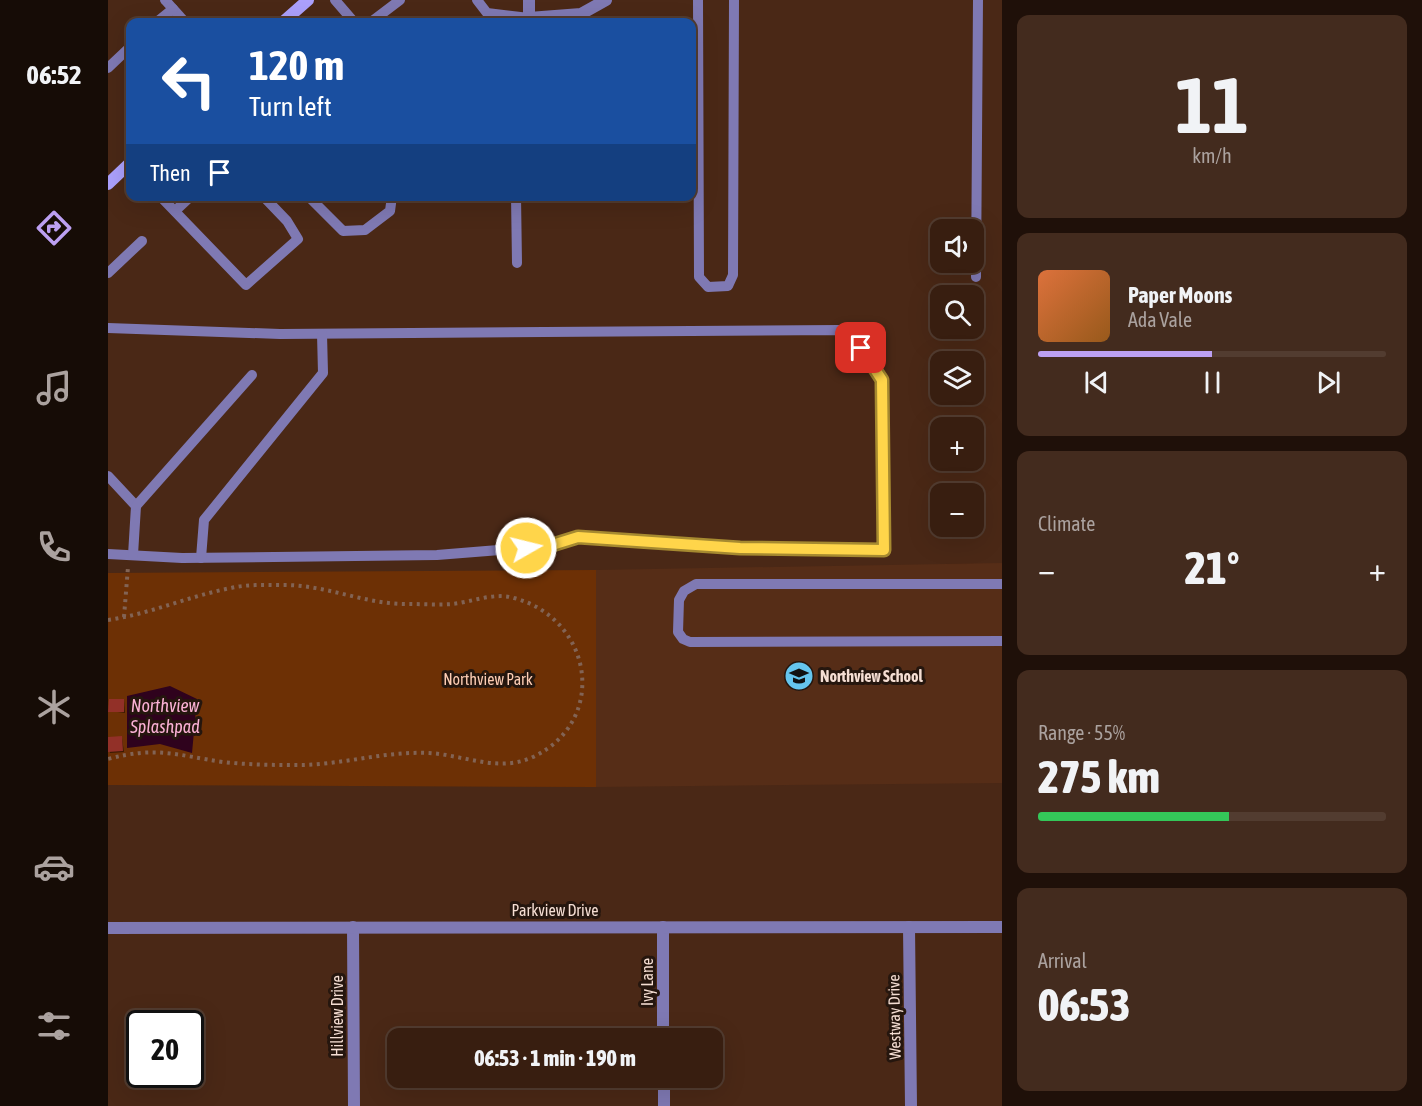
<!DOCTYPE html>
<meta charset="utf-8">
<style>
body{margin:0;font-family:"Asap Condensed",sans-serif;background:#432b1e;color:#f1f3f6;height:100vh;display:flex;flex-direction:column;font-size:22px;white-space:nowrap}
*{box-sizing:border-box;margin:0}
p{font-size:20px;color:#aba29f}
.icon{flex:none;width:33px;height:33px;fill:none;stroke:currentColor;stroke-width:2;stroke-linecap:round;stroke-linejoin:round}
.map{position:relative;flex:1;overflow:hidden}
.details{display:flex;flex-direction:column;gap:15px;padding:15px;background:#1f1009;width:420px}
.details>*{flex:none}
.banner{position:absolute;left:18px;top:18px;width:570px;height:183px;border-radius:12px;box-shadow:0 6px 24px #0002,0 0 0 2px #523c30;background:#1a4fa0;color:#fff;overflow:hidden}
.controls{position:absolute;left:822px;top:219px;display:grid;gap:12px}
.controls a{display:grid;place-items:center;width:54px;height:54px;border-radius:12px;background:#381e10;box-shadow:0 6px 24px #0002,0 0 0 2px #523c30;font-size:30px}
.speed{position:absolute;left:18px;top:1010px;display:flex;gap:12px;font-size:30px;font-weight:700;text-align:center}
.speed>*{display:grid;place-content:center;width:78px;height:78px;border-radius:50%;background:#381e10;box-shadow:0 6px 24px #0002,0 0 0 2px #523c30;line-height:1}
.speed .limit{border:3px solid #111;border-radius:9px;background:#fff;color:#111}
.pin{position:absolute;display:grid;place-items:center;width:51px;height:51px;color:#fff;margin:-26px;border-radius:12px;box-shadow:0 3px 9px #0006}
.me{position:absolute;width:66px;margin:-33px;rotate:82deg;stroke-linejoin:round;filter:drop-shadow(0 0 4px #0008)}
.turn{display:flex;align-items:center;gap:21px;height:126px;padding:0 24px;font-size:27px}
.turn .icon{width:78px;height:78px;stroke-width:2.5}
.turn b{display:block;font-size:42px;line-height:51px}
.then{display:flex;align-items:center;height:57px;padding:0 24px;background:#0003;gap:12px;font-size:22px}
.big{font-size:45px;font-weight:800;line-height:1.1}
.details .card{flex:1;display:flex;flex-direction:column;justify-content:center;gap:9px;min-width:0;padding:0 21px;border-radius:12px;background:#432b1e}
.details .dial{align-items:center;gap:0}
.dial b{font-size:78px;line-height:1}
.song{display:flex;align-items:center;gap:18px}
.cover{width:72px;height:72px;border-radius:9px;background:linear-gradient(135deg,hsl(20 70% 55%),hsl(30 70% 35%))}
.played{height:6px;border-radius:3px;background:linear-gradient(90deg,#bca0f2 50%,#523c30 50%)}
.keys{display:flex;justify-content:space-around;direction:ltr}
.heat{display:flex;justify-content:space-between;align-items:center;font-size:33px;direction:ltr}
.charge{height:9px;border-radius:4px;background:linear-gradient(90deg,#34c759 55%,#523c30 0)}
.trip{position:absolute;left:279px;top:1028px;width:336px;height:60px;border-radius:12px;background:#381e10;box-shadow:0 6px 24px #0002,0 0 0 2px #523c30;font-weight:800;line-height:60px;text-align:center}
main{display:flex;flex:1;min-height:0}
.menu{display:flex;flex-direction:column;width:108px;justify-content:space-around;align-items:center;background:#160c06;color:#aba29f}
.menu .icon{width:42px;height:42px}
.menu .selected{color:#bca0f2}
.menu b{font-size:27px;color:#f1f3f6}
.map>svg:first-child{display:block}
.built{fill:#562d17}
.green{fill:#6d3005}
.water{fill:#2f021d}
.shadow{fill:#0007}
.building{fill:#923028}
.lines{fill:none;stroke-linecap:round;stroke-linejoin:round}
.path{stroke:#826354;stroke-width:4;stroke-dasharray:3 4.5;stroke-linecap:butt}
.lane{stroke:#7f79b3;stroke-width:10}
.street{stroke:#7f79b3;stroke-width:12}
.secondary{stroke:#aba0fc;stroke-width:12}
.route-casing{stroke:#a68a30;stroke-width:15}
.route{stroke:#ffd54a;stroke-width:10}
.labels{text-anchor:middle;stroke-width:6;stroke-linejoin:round;paint-order:stroke}
.poi-label{font-size:16px;font-weight:bold;fill:#f5ded3;stroke:#25160e;text-anchor:start}
.park-label{font-size:16px;fill:#fdccb3;stroke:#25160e}
.street-label{font-size:16px;fill:#f5ded3;stroke:#25160e}
.water-label{font-size:18px;font-style:italic;fill:#fbb1d5;stroke:#25160e}
</style>
<main>
<nav class="menu">
<b>06:52</b>
<svg class="icon selected" aria-label="directions" viewBox="0 0 24 24"><path d="M12 3l9 9-9 9-9-9zM9 14v-3h6M13 9l2 2-2 2"/></svg>
<svg class="icon" aria-label="music" viewBox="0 0 24 24"><path d="M9 18V5l10-2v13"/><circle cx="6" cy="18" r="3"/><circle cx="16" cy="16" r="3"/></svg>
<svg class="icon" aria-label="phone" viewBox="0 0 24 24"><path d="M5 4h4l2 5-3 2q2 4 5 5l2-3 5 2v4C11 20 4 13 5 4z"/></svg>
<svg class="icon" aria-label="climate" viewBox="0 0 24 24"><path d="M12 3v18M4 7l16 10M4 17L20 7"/></svg>
<svg class="icon" aria-label="car" viewBox="0 0 24 24"><path d="M5 17H2v-5l4-1 3-4h7l3 4 3 1v5h-3M9 17h6M6 11h13"/><circle cx="7" cy="17" r="2"/><circle cx="17" cy="17" r="2"/></svg>
<svg class="icon" aria-label="filters" viewBox="0 0 24 24"><path d="M4 7h16M4 17h16"/><circle cx="9" cy="7" r="2"/><circle cx="15" cy="17" r="2"/></svg>
</nav>
<div class="map">
<svg width="894" height="1106" viewBox="0 0 894 1106">
<rect width="100%" height="100%" fill="#4a2816"/>
<path class="built" d="M894,563V783L488,787V570Z"/>
<path class="green" d="M488,570V787L0,785V573Z"/>
<path class="water" d="M62,686L89,699L84,753L52,744L19,748V696Z"/>
<g class="shadow">
<path d="M16,700L17,713L2,711Z"/>
<path d="M14,738L16,752L2,753L0,739Z"/>
</g>
<g class="building">
<path d="M1,699H16V712H0Z"/>
<path d="M14,736L15,751L0,752V737Z"/>
</g>
<g class="lines">
<g class="path">
<path d="M16,617L20,567"/>
<path d="M0,620C42,614 81,596 123,588C140,584 158,585 176,585C219,585 259,605 301,604C315,604 330,605 344,604C364,602 386,592 406,598C485,619 501,721 425,757C391,773 356,755 321,753C278,751 237,764 194,765C168,765 141,765 115,762C68,755 48,746 0,759"/>
</g>
<g class="lane">
<path d="M57,0L77,22"/>
<path d="M227,0L246,22"/>
<path d="M369,0L379,13L421,18L420,22"/>
<path d="M590,0L591,277L600,287L620,286L625,275L626,0"/>
<path d="M49,22L65,9"/>
<path d="M263,22L292,0"/>
<path d="M0,68L22,47"/>
<path d="M52,196L138,285L190,239L179,221L155,196"/>
<path d="M200,196L235,231L257,230L282,211L284,196"/>
<path d="M408,196L409,263"/>
<path d="M67,211L83,196"/>
<path d="M0,273L34,241"/>
<path d="M868,277L870,0"/>
<path d="M0,328L172,334L732,330L753,348L774,380L776,550L632,548L470,537L441,546L329,555L74,558L0,554"/>
<path d="M0,476L28,506L25,555"/>
<path d="M28,506L144,375"/>
<path d="M93,558L96,520L215,373L214,334"/>
<path d="M894,584H588L576,591L571,600L570,632L575,639L582,642L894,641"/>
</g>
<g class="street">
<path d="M421,0V18L473,14L498,0"/>
<path d="M245,927L246,1106"/>
<path d="M555,927V1038"/>
<path d="M801,927L803,1106"/>
<path d="M0,928L894,927"/>
<path d="M556,1077V1106"/>
</g>
<g class="secondary">
<path d="M175,22L200,0"/>
<path d="M0,184L22,163"/>
</g>
</g>
<g class="lines">
<g class="route-casing">
<path id="route" d="M418,548L441,546L470,537L632,548L776,550L774,380L753,348"/>
</g>
<use href="#route" class="route"/>
</g>
<defs>
<g id="school-disc" transform="scale(1.5)"><circle r="9.5" fill="#65c5ee" stroke="#25160e"/><path d="M0-5L7-2L0 1L-7-2ZM-4 1L0 2.5L4 1V4Q0 6-4 4Z" fill="#111"/></g>
</defs>
<g fill-rule="evenodd">
<use href="#school-disc" x="691" y="676"/>
</g>
<g class="labels">
<g class="poi-label">
<text x="712" y="682">Northview School</text>
</g>
<g class="park-label">
<text x="380" y="685">Northview Park</text>
</g>
<g class="street-label">
<text x="447" y="916">Parkview Drive</text>
<text transform="translate(539 982) rotate(-90)" y="6">Ivy Lane</text>
<text transform="translate(229 1016) rotate(-90)" y="6">Hillview Drive</text>
<text transform="translate(786 1017) rotate(-91)" y="6">Westway Drive</text>
</g>
<g class="water-label">
<text x="57" y="712">Northview<tspan x="57" dy="21">Splashpad</tspan></text>
</g>
</g>
</svg>
<div class="controls">
<a><svg class="icon" aria-label="sound" viewBox="0 0 24 24"><path d="M4 9h4l5-4v14l-5-4H4zM17 9q2 3 0 6"/></svg></a>
<a><svg class="icon" aria-label="search" viewBox="0 0 24 24"><circle cx="10" cy="10" r="6"/><path d="M15 15l6 6"/></svg></a>
<a><svg class="icon" aria-label="layers" viewBox="0 0 24 24"><path d="M12 4l9 5-9 5-9-5zM3 14l9 5 9-5"/></svg></a>
<a>+</a>
<a>−</a>
</div>
<div class="speed"><div class="limit">20</div></div>
<div class="pin" style="left:753px;top:348px;background:#d93025"><svg class="icon" aria-label="arrive" viewBox="0 0 24 24"><path d="M6 21V4h12l-3 4 3 4H6"/></svg></div>
<svg class="me" style="left:418px;top:548px" viewBox="-20 -20 40 40"><circle r="17" fill="#ffd54a" stroke="#fff" stroke-width="3"/><path d="M0-11L8 9 0 5-8 9z" fill="#fff"/></svg>
<div class="trip">06:53 · 1 min · 190 m</div>
<div class="banner">
<div class="turn"><svg class="icon" aria-label="left" viewBox="0 0 24 24"><path d="M17 20v-9H6M10 6l-5 5 5 5"/></svg><div><b>120 m</b>Turn left</div></div>
<div class="then">Then<svg class="icon" aria-label="arrive" viewBox="0 0 24 24"><path d="M6 21V4h12l-3 4 3 4H6"/></svg></div>
</div>
</div>
<section class="details">
<div class="card dial"><b>11</b><p>km/h</p></div>
<div class="card">
<div class="song"><i class="cover"></i><div><b>Paper Moons</b><p>Ada Vale</p></div></div>
<div class="played"></div>
<div class="keys"><svg class="icon" aria-label="previous" viewBox="0 0 24 24"><path d="M18 5L8 12l10 7zM5 5v14"/></svg><svg class="icon" aria-label="pause" viewBox="0 0 24 24"><path d="M8 5v14M16 5v14"/></svg><svg class="icon" aria-label="next" viewBox="0 0 24 24"><path d="M6 5l10 7-10 7zM19 5v14"/></svg></div>
</div>
<div class="card"><p>Climate</p>
<div class="heat"><a>−</a><b class="big">21°</b><a>+</a></div>
</div>
<div class="card"><p>Range · 55%</p><b class="big">275 km</b><div class="charge"></div></div>
<div class="card"><p>Arrival</p><b class="big">06:53</b></div>
</section>
</main>
